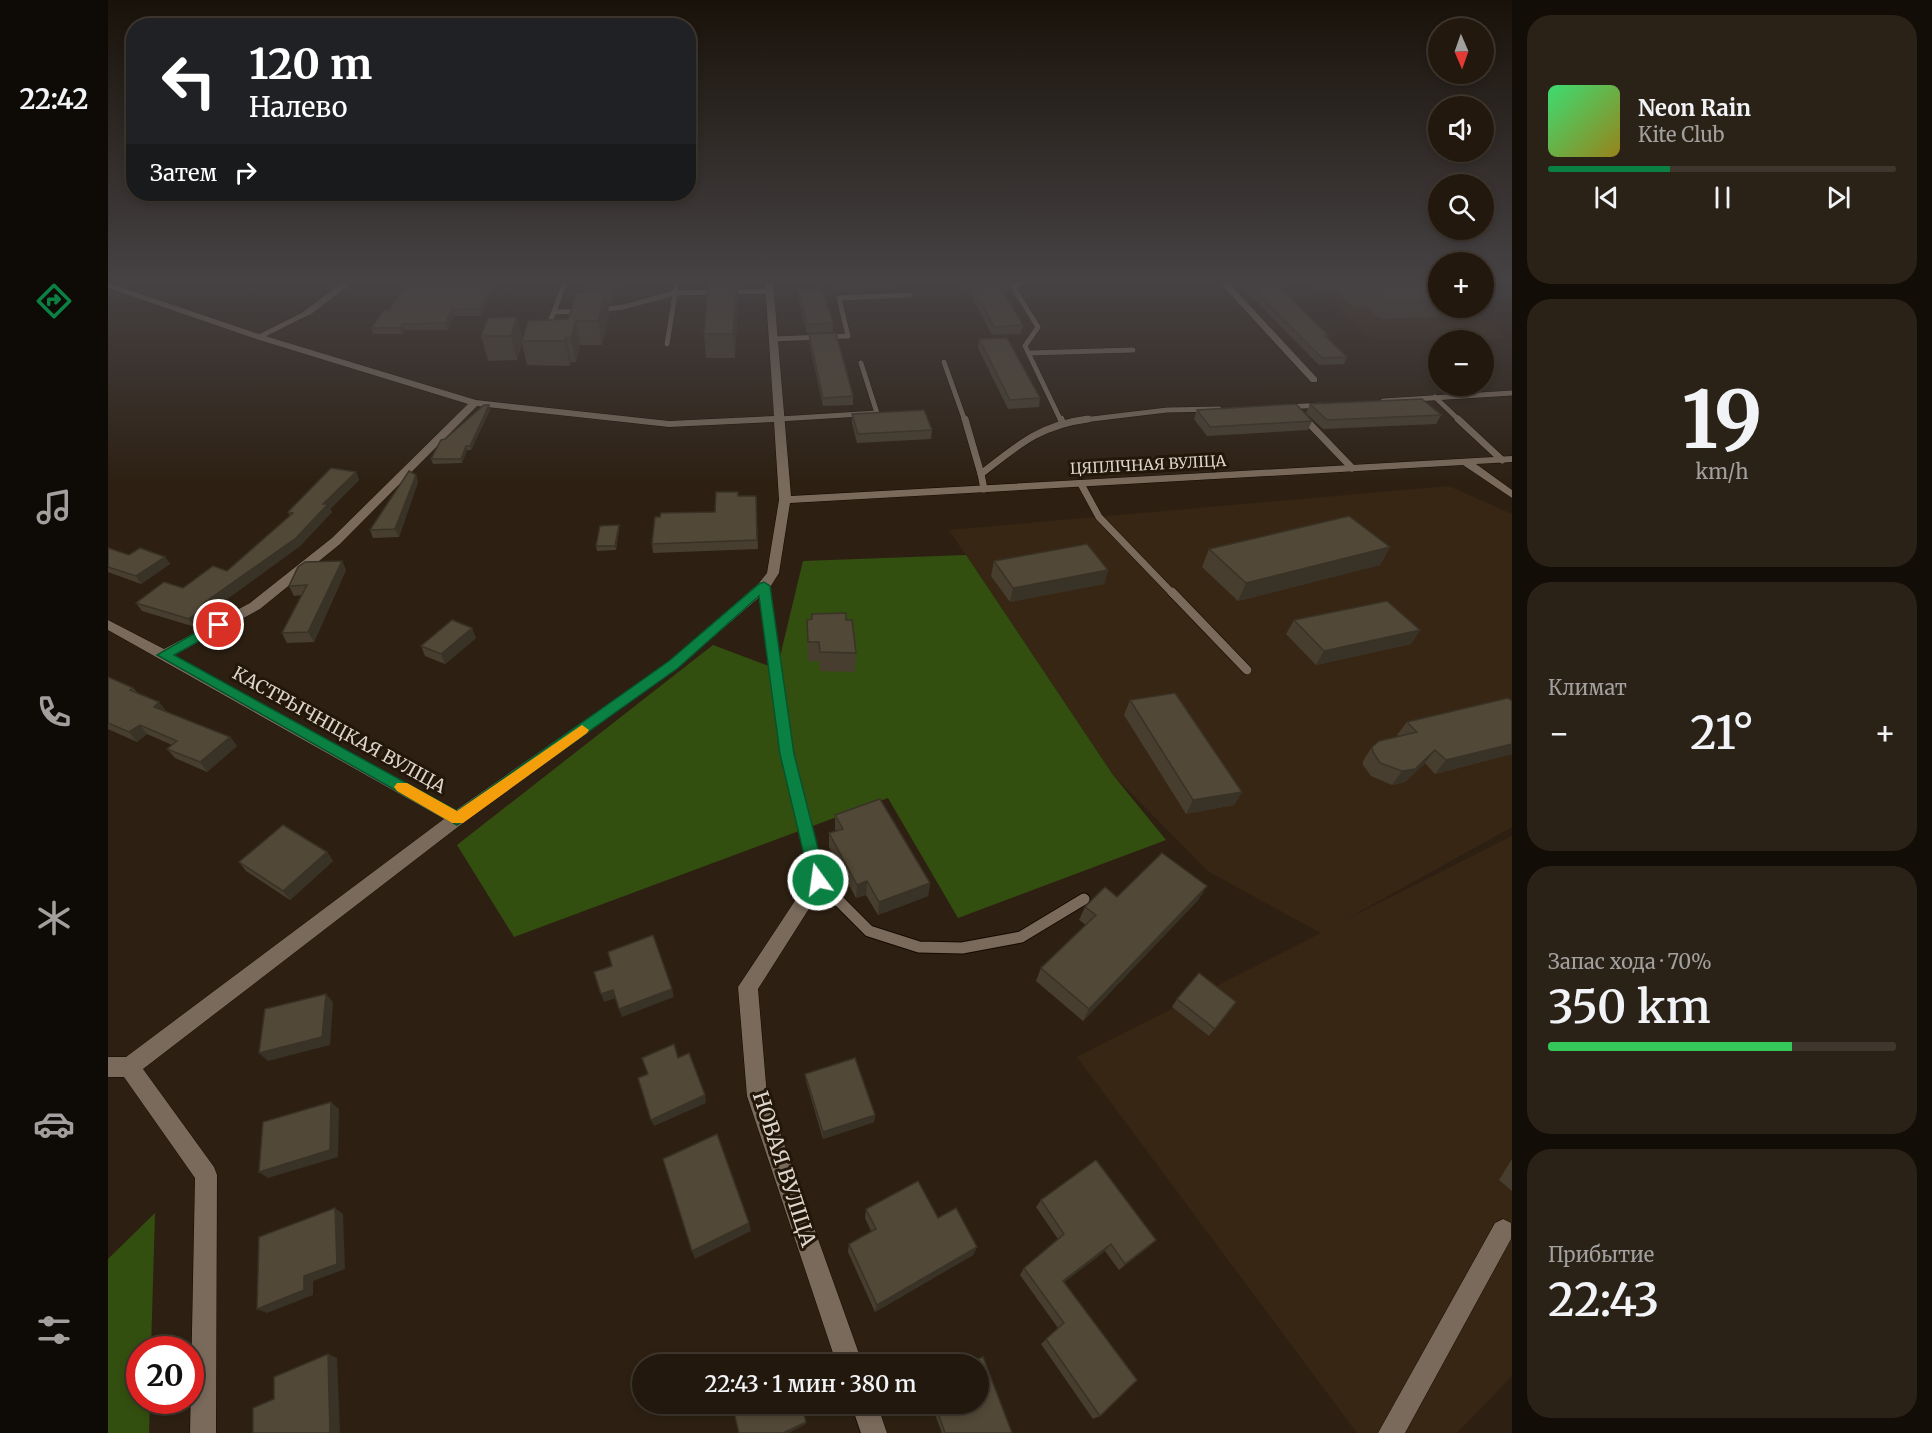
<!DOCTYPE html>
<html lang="ru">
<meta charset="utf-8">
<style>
body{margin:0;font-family:Merriweather,serif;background:#2a2117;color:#f1f3f6;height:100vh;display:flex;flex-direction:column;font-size:22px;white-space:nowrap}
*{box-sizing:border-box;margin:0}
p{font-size:20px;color:#a2a09e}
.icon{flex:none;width:33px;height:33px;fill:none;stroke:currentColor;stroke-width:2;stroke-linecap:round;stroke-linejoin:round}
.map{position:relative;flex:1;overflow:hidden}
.details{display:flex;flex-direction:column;gap:15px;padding:15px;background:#130d08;width:420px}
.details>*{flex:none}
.top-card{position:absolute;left:18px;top:18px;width:570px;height:183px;border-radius:24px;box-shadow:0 3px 9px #0003,0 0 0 2px #3f372e;background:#202124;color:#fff;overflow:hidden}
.needle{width:39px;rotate:178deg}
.controls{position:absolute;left:1320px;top:18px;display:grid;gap:12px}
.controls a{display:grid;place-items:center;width:66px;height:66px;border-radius:50%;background:#22180e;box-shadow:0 3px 9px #0003,0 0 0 2px #3f372e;font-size:30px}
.speed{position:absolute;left:18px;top:1336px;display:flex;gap:12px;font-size:30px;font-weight:700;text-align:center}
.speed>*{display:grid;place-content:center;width:78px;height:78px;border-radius:50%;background:#22180e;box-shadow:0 3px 9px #0003,0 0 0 2px #3f372e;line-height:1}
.speed .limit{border:9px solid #d22;background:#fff;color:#111}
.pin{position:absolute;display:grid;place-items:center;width:51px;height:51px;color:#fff;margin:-26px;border:3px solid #fff;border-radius:50%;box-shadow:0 2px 6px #0007}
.me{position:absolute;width:66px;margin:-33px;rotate:346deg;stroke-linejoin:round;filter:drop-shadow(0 0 4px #0008)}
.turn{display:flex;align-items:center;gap:21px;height:126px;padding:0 24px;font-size:27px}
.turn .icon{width:78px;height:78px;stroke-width:2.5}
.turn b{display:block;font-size:42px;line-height:51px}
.then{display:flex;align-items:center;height:57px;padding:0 24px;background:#0003;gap:12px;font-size:22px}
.big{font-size:45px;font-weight:600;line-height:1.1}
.details .tile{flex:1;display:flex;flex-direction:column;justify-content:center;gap:9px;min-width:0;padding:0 21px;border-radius:24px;background:#2a2117}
.details .dial{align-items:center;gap:0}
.dial b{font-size:78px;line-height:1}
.song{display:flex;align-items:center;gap:18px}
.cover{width:72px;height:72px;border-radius:9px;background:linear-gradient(135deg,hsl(140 70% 55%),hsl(50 70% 35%))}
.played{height:6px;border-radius:3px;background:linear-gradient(90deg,#0b8043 35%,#3f372e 35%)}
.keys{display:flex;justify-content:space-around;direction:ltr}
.heat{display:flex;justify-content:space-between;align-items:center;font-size:33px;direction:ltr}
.charge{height:9px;border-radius:4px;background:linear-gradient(90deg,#34c759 70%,#3f372e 0)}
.trip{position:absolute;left:524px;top:1354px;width:357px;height:60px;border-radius:30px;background:#22180e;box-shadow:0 3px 9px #0003,0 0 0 2px #3f372e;font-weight:600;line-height:60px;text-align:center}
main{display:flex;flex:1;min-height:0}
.dock{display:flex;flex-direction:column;width:108px;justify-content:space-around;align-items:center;background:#0e0a06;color:#a2a09e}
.dock .icon{width:42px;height:42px}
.dock .on{color:#0b8043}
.dock b{font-size:27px;color:#f1f3f6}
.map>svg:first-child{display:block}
.built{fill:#372614}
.green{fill:#334f0f}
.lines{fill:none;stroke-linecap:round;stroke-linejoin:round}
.lane-far3-casing{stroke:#140a01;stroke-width:6}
.lane-far2-casing{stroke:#140a01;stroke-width:8}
.lane-far1-casing{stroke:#140a01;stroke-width:10}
.lane-casing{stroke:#140a01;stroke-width:13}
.street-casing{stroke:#140a01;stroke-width:1}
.lane-far3{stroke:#796a5b;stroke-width:5}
.lane-far2{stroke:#796a5b;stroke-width:7}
.lane-far1{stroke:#796a5b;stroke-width:9}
.lane{stroke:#796a5b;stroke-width:11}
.street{fill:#796a5b;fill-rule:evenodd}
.wall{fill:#473e2f}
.shaded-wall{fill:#393226}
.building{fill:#524837;stroke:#393226;stroke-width:1.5}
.route{fill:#0b8043;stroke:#07532c;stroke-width:1.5}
.slow{fill:#f59e0b}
.labels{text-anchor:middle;stroke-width:6;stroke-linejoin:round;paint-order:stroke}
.far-street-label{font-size:15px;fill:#ddd4cc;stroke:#23170a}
.street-label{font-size:18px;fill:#ddd4cc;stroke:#23170a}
.near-street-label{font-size:21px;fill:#ddd4cc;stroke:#23170a}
</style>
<main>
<nav class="dock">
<b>22:42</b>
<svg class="icon on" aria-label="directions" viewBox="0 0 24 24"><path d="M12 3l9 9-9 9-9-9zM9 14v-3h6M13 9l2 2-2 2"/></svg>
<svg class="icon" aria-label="music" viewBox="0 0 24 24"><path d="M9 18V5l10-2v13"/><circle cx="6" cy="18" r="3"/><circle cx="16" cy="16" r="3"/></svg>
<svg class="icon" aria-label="phone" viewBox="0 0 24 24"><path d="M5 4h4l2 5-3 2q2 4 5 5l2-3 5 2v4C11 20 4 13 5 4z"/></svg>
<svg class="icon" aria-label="climate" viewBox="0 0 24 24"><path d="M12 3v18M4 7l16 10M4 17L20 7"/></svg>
<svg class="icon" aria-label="car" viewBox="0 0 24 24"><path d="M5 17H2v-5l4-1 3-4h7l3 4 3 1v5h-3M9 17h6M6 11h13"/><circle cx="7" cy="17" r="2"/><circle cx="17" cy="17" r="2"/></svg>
<svg class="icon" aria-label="filters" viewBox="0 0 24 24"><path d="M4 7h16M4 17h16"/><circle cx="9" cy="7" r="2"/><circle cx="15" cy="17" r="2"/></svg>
</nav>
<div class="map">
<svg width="1404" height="1433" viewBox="0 0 1404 1433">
<rect width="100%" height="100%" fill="#2d2013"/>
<g class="built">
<path d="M1200,282H1328L1330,284V308H1360L1399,338L1273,340L1258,335Z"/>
<path d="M1341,486L1404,514V827L1235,921L1404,836V1376L1349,1433H1249L969,1057L1213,933L1101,872L1005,775L841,530Z"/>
</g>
<g class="green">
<path d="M858,555L1005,775L1058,840L850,918L780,798L406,937L349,845L605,645L669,669L695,561Z"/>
<path d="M47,1213L43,1350H32V1401H42L41,1433H0V1259Z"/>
</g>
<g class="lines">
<g class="lane-far3-casing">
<g id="lane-far3">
<path d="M916,282L905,287L930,327L917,346L953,421"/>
<path d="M490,310L515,307L567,293L662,291"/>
<path d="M446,312L474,311"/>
<path d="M439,330L457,282"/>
<path d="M151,337L199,313"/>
<path d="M665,339L740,336L731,298L802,295"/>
<path d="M559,344L569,282"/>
<path d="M921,353L1025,350"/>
<path d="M836,362L857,421"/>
<path d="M1327,397L1352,421"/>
<path d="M1275,401L1404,393"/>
<path d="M1179,407L1213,405"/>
<path d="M1194,416L1198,421"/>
<path d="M671,419L769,413L753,363"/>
<path d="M967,421L1059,410L1111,409"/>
</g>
</g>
<g class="lane-far2-casing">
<g id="lane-far2">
<path d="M857,419L873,474"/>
<path d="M953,419L954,422"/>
<path d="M1197,419L1244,468"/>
<path d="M1350,419L1394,460"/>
<path d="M973,484L991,517L1065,594"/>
<path d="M876,489L873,474C910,445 932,425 980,419"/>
<path d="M656,586L657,594"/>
</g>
</g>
<g class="lane-far1-casing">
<g id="lane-far1">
<path d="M657,592L679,754L693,812"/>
<path d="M1064,592L1139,670"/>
</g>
</g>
<g class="lane-casing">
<path id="lane" d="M693,811L710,880L761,931L811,947L854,948L913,937L976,899"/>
</g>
<g class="street-casing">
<g id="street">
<path d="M235,282H245L202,315H196V311Z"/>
<path d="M657,282H665L683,496L1404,456V462L1368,464L1404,490V498L1355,465L682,503L671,573L661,589L571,667L355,823L35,1069L106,1167L109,1175L108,1433H82L87,1178L16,1077H0V1057H18L336,819L0,630V620L56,649L142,603L224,538L360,404L148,339L0,288V283L154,335L368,400L561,421L666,416ZM369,406L561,427L666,422L671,500L659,573L651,583L561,661L348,810L67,655L152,609L232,544Z"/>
<path d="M1111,282H1120L1209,378V382H1203Z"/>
<path d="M710,872L716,875L719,880L716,885L650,989L659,1096L755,1365H729L639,1096L630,987L704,875Z"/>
<path d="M1395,1219L1403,1223V1239L1297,1433H1270L1387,1223Z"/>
<path d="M743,1404H769L779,1433H753Z"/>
</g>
</g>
<use href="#lane-far3" class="lane-far3"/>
<use href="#lane-far2" class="lane-far2"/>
<use href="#lane-far1" class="lane-far1"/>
<use href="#lane" class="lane"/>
<use href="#street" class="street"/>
</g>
<g class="wall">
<path d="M300,282H388V285L373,316H346L339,330H297L294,334H265L263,328L281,310Z"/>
<path d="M475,282H509L504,304H500L501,314L494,345H472L468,362H463L462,366L419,365L414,343L409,360L380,361L373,336L380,318L414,339L460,319L477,293Z"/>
<path d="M629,282L630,303L627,358H598L596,334Z"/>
<path d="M724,282H786L785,286L726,289Z"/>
<path d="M858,282H889L915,325L913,334L884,335L858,286Z"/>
<path d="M1129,282H1166L1221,336L1220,339L1239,357L1236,364L1211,365Z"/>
<path d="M1218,282H1313L1330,296V308H1334L1329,317L1273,319L1259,308H1247Z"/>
<path d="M690,289L725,323V332L699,333L690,297Z"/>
<path d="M701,334L745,396V405L715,406L701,342Z"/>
<path d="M871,339L932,398L931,407L900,409L870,348Z"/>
<path d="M1202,404L1333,415L1328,424L1215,429L1198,413Z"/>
<path d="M382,410L363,450H359L354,463L325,464L323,459L337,439Z"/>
<path d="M1089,410L1204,421L1200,430L1099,436L1086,419Z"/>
<path d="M744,414L824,430L823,439L749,443L744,423Z"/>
<path d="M248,472L251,480L222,509L224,512L192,546L104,610L105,612L87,627L34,611L28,603L75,588L119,571L182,516L180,512Z"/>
<path d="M308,475L310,482L291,537L265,538L262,530Z"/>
<path d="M631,496H648L650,549L545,553L544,544L607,512Z"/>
<path d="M511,530L508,550L489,551L488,546Z"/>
<path d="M1282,547L1272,565L1130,601L1094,567L1101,549Z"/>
<path d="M0,548L21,555L57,557L62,564L33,584L0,572Z"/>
<path d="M234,561L238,570L206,642L179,643L174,633L194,595L186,596L181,586Z"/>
<path d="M886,561L1000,570L996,584L902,602L883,576Z"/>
<path d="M699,620H738L748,653L747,672L712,671L711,661H700Z"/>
<path d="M1186,620L1312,630L1303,644L1208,665L1178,634Z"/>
<path d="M368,638L337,664L317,656L313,646Z"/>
<path d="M0,677L25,688L30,693L59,712L122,737L129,746L99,772L67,758L59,749L64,745L39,734L29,742L0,729Z"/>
<path d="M1022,700L1134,792L1126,805L1078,814L1016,715Z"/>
<path d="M1404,701V754L1327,774L1317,763L1297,782L1284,785L1263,776L1255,765V761L1264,747L1290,736L1289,735L1299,722Z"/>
<path d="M727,815L822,883L820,896L770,915L758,895L748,898L721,847V833L728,831L727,829Z"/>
<path d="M219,852L225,861L182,900L138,871L131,862Z"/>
<path d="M1009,897L1091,899L975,1021L928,981L933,968L978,925L971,920L977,907Z"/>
<path d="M1069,999L1128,1002L1101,1036L1064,1007Z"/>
<path d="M697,1074L767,1115L766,1122L715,1139L698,1081Z"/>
<path d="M1404,1159V1191L1391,1180Z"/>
<path d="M933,1200L1048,1240L1011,1270L997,1251L956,1282L992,1416L985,1419L933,1344L950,1328L912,1275L916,1268L950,1239L928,1207Z"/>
<path d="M758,1209L830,1218L869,1247L865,1255L767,1312L740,1252L741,1244L763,1231L757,1218Z"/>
<path d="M823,1404H870L904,1433H834Z"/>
</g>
<g class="shaded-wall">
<path d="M385,282H388V285L373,316L372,309Z"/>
<path d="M500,282H509L504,304Z"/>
<path d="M629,282L630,303L627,358L625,334Z"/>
<path d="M498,291L501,314L494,345L490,321Z"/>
<path d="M344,310L346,316L339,330L337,323Z"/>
<path d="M409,317L415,341H414V343L409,360L403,336Z"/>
<path d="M468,321L472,345L468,362L463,338Z"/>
<path d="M295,324L297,330L294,334L292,328Z"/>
<path d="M458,338L463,362L462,366L457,341Z"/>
<path d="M381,405L382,410L363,450L362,446Z"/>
<path d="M358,446L359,450L354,463L353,459Z"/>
<path d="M248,472L251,480L222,509L224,512L192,546L104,610L105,612L87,627L81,619L96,603L215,504Z"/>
<path d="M308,475L310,482L291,537L287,529Z"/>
<path d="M511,525V530L508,550L507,546Z"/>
<path d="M1282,547L1272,565L1130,601L1138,583Z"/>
<path d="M57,557L62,564L33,584L28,576Z"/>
<path d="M234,561L238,570L206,642L200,632Z"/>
<path d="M1000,570L996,584L902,602L905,588Z"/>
<path d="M364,628L368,638L337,664L333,654Z"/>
<path d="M1312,630L1303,644L1208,665L1216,651Z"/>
<path d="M51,702L59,712L46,707Z"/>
<path d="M32,725L39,734L29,742L21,732Z"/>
<path d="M122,737L129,746L99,772L92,762Z"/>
<path d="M1404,744V754L1327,774L1338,760Z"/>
<path d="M1327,750L1317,763L1297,782L1284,785L1294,771Z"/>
<path d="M1134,792L1126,805L1078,814L1085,800Z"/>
<path d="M219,852L225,861L182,900L175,891Z"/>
<path d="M759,881L758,895L748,898L749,885Z"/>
<path d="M822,883L820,896L770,915L771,902Z"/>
<path d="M1099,886L1091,899L975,1021L981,1009Z"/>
<path d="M564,989L566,997L514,1017L511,1009Z"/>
<path d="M505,990L508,998L496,1002L493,994Z"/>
<path d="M218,994L225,1002L222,1045L160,1061L151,1053Z"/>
<path d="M597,1095L598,1103L546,1126L543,1120Z"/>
<path d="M223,1102L231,1109L230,1157L160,1178L151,1172Z"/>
<path d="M767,1115L766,1122L715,1139V1132Z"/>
<path d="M227,1208L235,1214L237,1269L205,1281V1295L159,1313L149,1309L196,1276Z"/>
<path d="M641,1223L643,1231L587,1259L584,1251Z"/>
<path d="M1048,1240L1041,1247L1011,1270L1017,1264Z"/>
<path d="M1003,1244L997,1251L950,1287L955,1281Z"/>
<path d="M869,1247L865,1255L767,1312L769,1305Z"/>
<path d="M220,1354L229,1358L232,1433H222Z"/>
<path d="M698,1422V1424L681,1433H675Z"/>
</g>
<g class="building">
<path d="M300,282H385L372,309L344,310L337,323L295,324L292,328H263L276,310H281Z"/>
<path d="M601,282H629L625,334H596Z"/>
<path d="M861,282H889L915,325L886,327Z"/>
<path d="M1138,282H1166L1221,336H1217L1239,357L1214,358Z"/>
<path d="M1244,282H1313L1330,296V301L1280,302L1267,291H1254Z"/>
<path d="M714,288L725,323L699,324L690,289Z"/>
<path d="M498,291L490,321H468L463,338H458L457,341H414L420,321L460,319L469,293Z"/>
<path d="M409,317L403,336H373L380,318Z"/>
<path d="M728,333L745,396L715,398L701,334Z"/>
<path d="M899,338L932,398L902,400L871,339Z"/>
<path d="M1314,399L1333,415L1219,420L1202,404Z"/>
<path d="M1188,404L1204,421L1102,427L1089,410Z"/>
<path d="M376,405H381L362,446H358L353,459H323L333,440L337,439Z"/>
<path d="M816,410L824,430L750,434L744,414Z"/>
<path d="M223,468L248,472L215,504H220L188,538L96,603L100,604L81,619L28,603L56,582L75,588L105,566L119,571L185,513L180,512Z"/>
<path d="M301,471L308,475L287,529L262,530Z"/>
<path d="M608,492H630V496H648L649,540L544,544L547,517H552L553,513L607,512Z"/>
<path d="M1241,516L1282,547L1138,583L1101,549Z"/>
<path d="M511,525L507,546H488L492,526Z"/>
<path d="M979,544L1000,570L905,588L886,561Z"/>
<path d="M0,548L21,555L32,548L57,557L28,576L0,567Z"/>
<path d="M234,561L200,632L174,633L199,585L181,586L190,567L197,562Z"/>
<path d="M1279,601L1312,630L1216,651L1186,620Z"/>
<path d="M738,613V620H744L748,653L712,652L711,642H700L699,620L704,619V614Z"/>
<path d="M344,620L364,628L333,654L313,646Z"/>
<path d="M0,677L25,688L22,690L51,702L46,707L122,737L92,762L59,749L69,741L32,725L21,732L0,723Z"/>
<path d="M1067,693L1134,792L1085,800L1022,700Z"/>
<path d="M1400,698L1404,701V744L1338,760L1327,750L1307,769L1294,771L1272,763L1265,752L1264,747L1271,741L1309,732L1299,722Z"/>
<path d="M772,799L822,883L771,902L759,881L749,885L721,833L735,829L727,815Z"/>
<path d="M175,825L219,852L175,891L131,862Z"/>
<path d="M1054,853L1099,886L981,1009L933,968L988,915L977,907L997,887L1009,897Z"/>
<path d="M545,935L564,989L511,1009L505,990L493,994L486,972L504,966L500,952Z"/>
<path d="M1091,973L1128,1002L1107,1029L1069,999Z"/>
<path d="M218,994L214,1037L151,1053L157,1009Z"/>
<path d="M566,1044L570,1058L581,1053L597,1095L543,1120L530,1078L540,1074L534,1058Z"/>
<path d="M747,1058L767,1115L715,1132L697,1074Z"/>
<path d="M223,1102L222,1150L151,1172L155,1122Z"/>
<path d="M609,1134L641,1223L584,1251L555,1159Z"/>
<path d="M988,1160L1048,1240L1017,1264L1003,1244L955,1281L1029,1380L992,1416L938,1339L956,1323L916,1268L956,1234L933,1200Z"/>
<path d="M810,1181L830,1218L848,1208L869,1247L769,1305L741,1244L768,1229L758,1209Z"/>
<path d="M227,1208L229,1264L196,1276V1290L149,1309L151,1237Z"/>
<path d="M678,1353L681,1365H651Z"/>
<path d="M220,1354L222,1433H145V1408L166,1399V1377Z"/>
<path d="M875,1357L904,1433H837L827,1404H870V1365H856Z"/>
<path d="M624,1404H693L698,1422L675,1433H631Z"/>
</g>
<linearGradient id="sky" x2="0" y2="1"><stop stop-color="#19120a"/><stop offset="0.58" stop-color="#464244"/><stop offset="1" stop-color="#464244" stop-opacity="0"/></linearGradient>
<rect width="1404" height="483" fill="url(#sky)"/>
<path class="route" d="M656,582L662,586L686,754L718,880L716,884L710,886L704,884L702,880L672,754L651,596L570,668L349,825L49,655L106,622H115L117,625L115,628L66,655L349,811L561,661L651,584Z"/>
<path class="slow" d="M474,725L481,730L479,733L355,823H344L289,791L286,787L289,783H299L349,811Z"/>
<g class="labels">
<g class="far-street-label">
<text transform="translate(1040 465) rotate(-3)" y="5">ЦЯПЛІЧНАЯ ВУЛІЦА</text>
</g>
<g class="street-label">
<text transform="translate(231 730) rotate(29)" y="6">КАСТРЫЧНІЦКАЯ ВУЛІЦА</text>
</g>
<g class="near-street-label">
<text transform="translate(676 1169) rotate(72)" y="7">НОВАЯ ВУЛІЦА</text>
</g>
</g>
</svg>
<div class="controls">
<a><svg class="needle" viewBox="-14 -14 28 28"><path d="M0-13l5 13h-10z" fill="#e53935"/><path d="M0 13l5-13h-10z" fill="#a2a09e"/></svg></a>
<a><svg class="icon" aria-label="sound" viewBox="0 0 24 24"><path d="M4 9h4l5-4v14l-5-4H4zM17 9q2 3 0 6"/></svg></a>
<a><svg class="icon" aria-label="search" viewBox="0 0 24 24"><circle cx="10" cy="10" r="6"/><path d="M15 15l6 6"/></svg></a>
<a>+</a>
<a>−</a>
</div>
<div class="speed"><div class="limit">20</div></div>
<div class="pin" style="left:111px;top:625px;background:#d93025"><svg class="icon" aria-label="arrive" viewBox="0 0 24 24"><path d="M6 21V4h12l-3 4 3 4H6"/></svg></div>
<svg class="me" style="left:710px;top:880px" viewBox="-20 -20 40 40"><circle r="17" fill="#0b8043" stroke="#fff" stroke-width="3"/><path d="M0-11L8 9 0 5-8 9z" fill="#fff"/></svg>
<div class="trip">22:43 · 1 мин · 380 m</div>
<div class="top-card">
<div class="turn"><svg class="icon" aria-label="left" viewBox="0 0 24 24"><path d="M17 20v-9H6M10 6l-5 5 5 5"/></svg><div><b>120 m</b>Налево</div></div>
<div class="then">Затем<svg class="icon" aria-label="right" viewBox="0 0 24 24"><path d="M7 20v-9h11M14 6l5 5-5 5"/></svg></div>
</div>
</div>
<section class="details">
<div class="tile">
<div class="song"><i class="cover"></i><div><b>Neon Rain</b><p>Kite Club</p></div></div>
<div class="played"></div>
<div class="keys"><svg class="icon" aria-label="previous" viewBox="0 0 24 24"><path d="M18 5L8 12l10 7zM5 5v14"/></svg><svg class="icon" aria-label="pause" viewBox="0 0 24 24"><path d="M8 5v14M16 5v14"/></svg><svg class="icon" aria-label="next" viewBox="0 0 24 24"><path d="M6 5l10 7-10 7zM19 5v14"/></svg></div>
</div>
<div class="tile dial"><b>19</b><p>km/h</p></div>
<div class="tile"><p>Климат</p>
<div class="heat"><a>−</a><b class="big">21°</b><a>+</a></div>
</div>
<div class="tile"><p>Запас хода · 70%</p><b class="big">350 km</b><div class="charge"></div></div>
<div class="tile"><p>Прибытие</p><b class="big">22:43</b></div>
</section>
</main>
